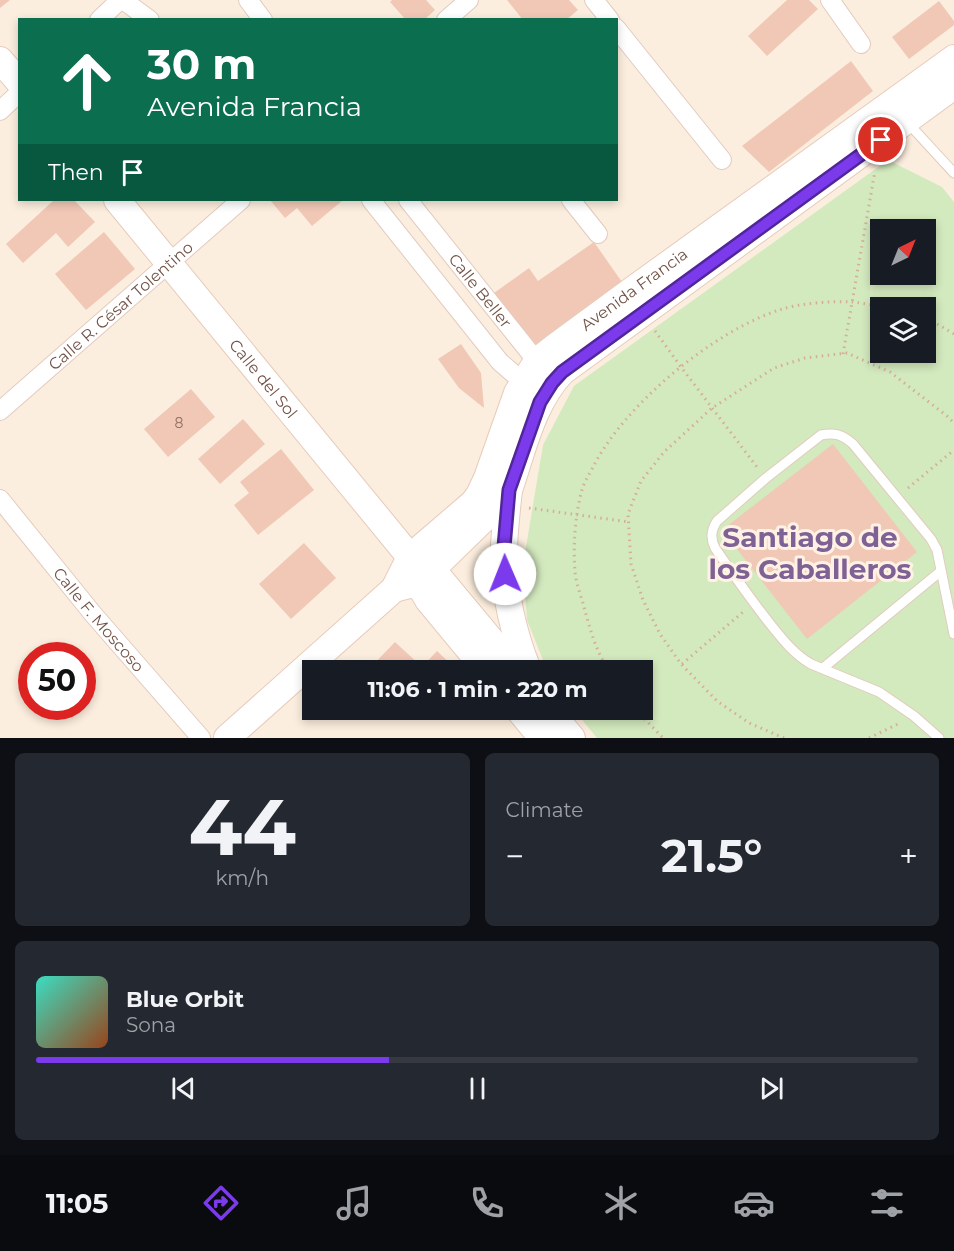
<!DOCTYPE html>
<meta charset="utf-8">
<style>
body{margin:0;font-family:Montserrat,sans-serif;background:#242831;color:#f1f3f6;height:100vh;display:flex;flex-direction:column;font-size:22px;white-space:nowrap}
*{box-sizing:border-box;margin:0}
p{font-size:20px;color:#9ea1a6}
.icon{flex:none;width:33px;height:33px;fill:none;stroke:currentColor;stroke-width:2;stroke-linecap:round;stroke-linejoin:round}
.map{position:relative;height:738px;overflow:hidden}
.drawer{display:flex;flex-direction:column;gap:15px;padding:15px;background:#0d0f14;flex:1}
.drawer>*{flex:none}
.hud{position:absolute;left:18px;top:18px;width:600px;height:183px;border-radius:0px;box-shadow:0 3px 9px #0003;background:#0b6e4f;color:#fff;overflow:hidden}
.needle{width:39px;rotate:43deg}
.tools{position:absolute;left:870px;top:219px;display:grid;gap:12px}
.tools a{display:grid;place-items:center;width:66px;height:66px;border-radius:0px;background:#171b24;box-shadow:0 3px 9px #0003;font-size:30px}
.speed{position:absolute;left:18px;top:642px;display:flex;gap:12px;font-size:30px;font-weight:700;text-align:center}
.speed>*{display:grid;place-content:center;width:78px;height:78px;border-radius:50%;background:#171b24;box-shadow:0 3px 9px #0003;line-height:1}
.speed .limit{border:9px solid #d22;background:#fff;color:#111}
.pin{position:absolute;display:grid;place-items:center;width:51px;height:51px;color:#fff;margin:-26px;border:3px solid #fff;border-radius:50%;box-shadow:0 2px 6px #0007}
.me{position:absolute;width:66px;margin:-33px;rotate:359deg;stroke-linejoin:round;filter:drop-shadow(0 0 4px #0008)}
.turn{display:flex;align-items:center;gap:21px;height:126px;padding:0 30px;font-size:27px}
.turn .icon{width:78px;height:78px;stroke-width:2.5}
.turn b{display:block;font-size:42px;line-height:51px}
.then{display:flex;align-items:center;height:57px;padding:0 30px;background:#0003;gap:12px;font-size:22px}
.big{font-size:45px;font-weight:700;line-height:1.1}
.drawer .tile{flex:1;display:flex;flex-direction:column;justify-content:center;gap:9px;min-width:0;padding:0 21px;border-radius:9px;background:#242831}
.drawer .dial{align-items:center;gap:0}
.dial b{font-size:78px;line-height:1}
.song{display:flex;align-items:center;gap:18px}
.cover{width:72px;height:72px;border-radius:9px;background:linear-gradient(135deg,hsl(170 70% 55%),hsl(20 70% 35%))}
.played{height:6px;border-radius:3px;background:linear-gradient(90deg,#7c3aed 40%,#363941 40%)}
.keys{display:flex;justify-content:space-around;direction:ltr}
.heat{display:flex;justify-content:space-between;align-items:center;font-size:33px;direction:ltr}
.drawer .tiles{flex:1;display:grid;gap:15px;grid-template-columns:1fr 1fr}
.tile:last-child{grid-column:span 2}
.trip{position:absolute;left:302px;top:660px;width:351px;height:60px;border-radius:0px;background:#171b24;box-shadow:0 3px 9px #0003;font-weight:700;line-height:60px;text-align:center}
.menu{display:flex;height:96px;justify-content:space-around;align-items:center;background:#090b0e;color:#9ea1a6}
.menu .icon{width:42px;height:42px}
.menu .selected{color:#7c3aed}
.menu b{font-size:27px;color:#f1f3f6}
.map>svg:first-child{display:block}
.green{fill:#d3e9be;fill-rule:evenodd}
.building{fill:#f1c8b6}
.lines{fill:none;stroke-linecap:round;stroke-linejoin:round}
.lane-casing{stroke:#e2cbbe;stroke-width:11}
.street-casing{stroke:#e2cbbe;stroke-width:20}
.secondary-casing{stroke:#e7cbbb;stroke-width:28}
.path{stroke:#d6ac9a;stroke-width:3;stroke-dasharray:1.5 4.5;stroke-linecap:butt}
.lane{stroke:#fff;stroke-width:9}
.street{stroke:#fff;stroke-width:18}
.secondary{stroke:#fff;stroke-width:26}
.route-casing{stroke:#51269a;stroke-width:15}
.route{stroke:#7c3aed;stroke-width:10}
.labels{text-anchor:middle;stroke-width:6;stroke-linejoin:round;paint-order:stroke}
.number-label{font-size:14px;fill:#927063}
.street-label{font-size:16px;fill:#725247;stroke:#fff2e4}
.town-label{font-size:28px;font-weight:bold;fill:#7f6295;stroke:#fff2e4}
</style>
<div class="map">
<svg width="954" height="738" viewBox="0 0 954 738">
<rect width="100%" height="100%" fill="#fceede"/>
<path class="green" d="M888,160L942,187L954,202V738H597L574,710H642V670H547L527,620L523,565L543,445L574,386ZM880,230H926V274H880ZM880,308H926V352H880Z"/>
<g class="building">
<path d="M0,0H10L0,8Z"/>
<path d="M392,0H426L435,10L424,20H406L390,2Z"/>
<path d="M507,0H569L578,10L566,20H523Z"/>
<path d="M787,0H809L818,9L767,56L748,36Z"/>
<path d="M939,1L954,21V25L909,59L892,37Z"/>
<path d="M851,61L873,91L769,172L742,146Z"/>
<path d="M54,200H74L95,222L68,247L56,233L23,263L6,244Z"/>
<path d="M270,200H343L312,226L297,208L285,218Z"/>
<path d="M104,232L135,269L86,310L55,274Z"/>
<path d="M594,242L622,282L532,347L494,293L529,268L538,281Z"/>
<path d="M461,344L481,373L484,408L459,388L438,359Z"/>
<path d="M191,389L215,417L168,457L144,429Z"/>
<path d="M243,419L265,444L220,484L198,459Z"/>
<path d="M833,444L917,552L807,639L722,530Z"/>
<path d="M281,449L314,490L258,535L234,505L249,493L240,482Z"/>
<path d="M304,543L336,578L291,619L259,584Z"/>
<path d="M395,642L422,667L437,651L457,670H371L369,669Z"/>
<path d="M412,710H432L422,720Z"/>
</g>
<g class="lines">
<g class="lane-casing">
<g id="lane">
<path d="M908,123L954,173"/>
<path d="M823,668L941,571"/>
<path d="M939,738L914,716L879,692L811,664C794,654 783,640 771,625C751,600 733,574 715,548C710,538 711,530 717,521L766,478L821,435C835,432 843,435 853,444L931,539L937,550L954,634"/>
</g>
</g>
<g class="street-casing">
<g id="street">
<path d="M123,0L150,20"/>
<path d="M248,0L263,20"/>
<path d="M594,0L610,20"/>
<path d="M830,0L861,44"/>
<path d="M99,20L120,0"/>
<path d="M446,20L469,0"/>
<path d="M616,28L722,160"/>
<path d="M0,111L20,92"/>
<path d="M371,200L500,362L523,382L534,387"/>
<path id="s1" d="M408,200L543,369"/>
<path d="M571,200L598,234"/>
<path id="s2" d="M0,411L241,200"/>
<path id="s3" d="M0,499L93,614L201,738"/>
</g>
</g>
<g class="secondary-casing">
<g id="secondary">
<path d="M0,60L20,83"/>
<path id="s4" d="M117,200L410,557L418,583L428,600L486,670"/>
<path d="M509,490C507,508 505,527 504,546C503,588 513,632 528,670"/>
<path d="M419,562L432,569L516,670"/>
<path d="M394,589L418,583L489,514L509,490C523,450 532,404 562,372L954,86"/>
<path d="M519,710L542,738"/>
<path d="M548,710L572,738"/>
<path id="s5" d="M227,738L394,589L410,557L473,503L479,495L487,478L517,393L537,361L556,346L635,288L954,58"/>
</g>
</g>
<g class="path">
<path d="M926,320L934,322L954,334"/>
<path d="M655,331L681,367L757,467"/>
<path d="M843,354L875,171"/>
<path d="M908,488L954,450"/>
<path d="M529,508L629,522"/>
<path d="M682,664L743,612"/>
<path d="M609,670C596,652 590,629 584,607C581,596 576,583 575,572C573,545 575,515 582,490C584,483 588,476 592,469C623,406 712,332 779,310C800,303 830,301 852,302C864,303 876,306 888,308"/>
<path d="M636,710L663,738"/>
<path d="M784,738L749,723L717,701L681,664L660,634L643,600L631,564L628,514L641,481L664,452L712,408L774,368L805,358L847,353L890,372L947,416L954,423"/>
<path d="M869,738L900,723"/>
</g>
<use href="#lane" class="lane"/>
<use href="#street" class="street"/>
<use href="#secondary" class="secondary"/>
</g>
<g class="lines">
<g class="route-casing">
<path id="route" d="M505,574L504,547L509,490L540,402L552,383L562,372L881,140"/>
</g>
<use href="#route" class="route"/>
</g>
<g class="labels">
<g class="number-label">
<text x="179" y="428">8</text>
</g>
<g class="street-label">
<text dy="6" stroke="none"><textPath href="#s5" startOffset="620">Avenida Francia</textPath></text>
<text dy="6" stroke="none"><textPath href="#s1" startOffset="116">Calle Beller</textPath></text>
<text dy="6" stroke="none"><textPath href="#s2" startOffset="160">Calle R. César Tolentino</textPath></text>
<text dy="6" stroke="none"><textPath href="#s4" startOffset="231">Calle del Sol</textPath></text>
<text dy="6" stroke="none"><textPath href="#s3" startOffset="156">Calle F. Moscoso</textPath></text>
</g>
<g class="town-label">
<text x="810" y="547">Santiago de<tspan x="810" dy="32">los Caballeros</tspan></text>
</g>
</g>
</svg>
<div class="tools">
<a><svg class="needle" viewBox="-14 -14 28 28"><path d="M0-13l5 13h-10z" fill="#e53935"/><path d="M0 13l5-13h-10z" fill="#9ea1a6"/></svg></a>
<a><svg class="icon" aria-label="layers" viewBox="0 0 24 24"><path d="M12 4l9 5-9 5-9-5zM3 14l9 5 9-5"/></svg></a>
</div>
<div class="speed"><div class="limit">50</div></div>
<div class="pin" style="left:881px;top:140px;background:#d93025"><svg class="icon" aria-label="arrive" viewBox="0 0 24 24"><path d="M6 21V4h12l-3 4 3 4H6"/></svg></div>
<svg class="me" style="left:505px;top:574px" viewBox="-20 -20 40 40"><circle r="19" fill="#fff"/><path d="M0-13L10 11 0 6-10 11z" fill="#7c3aed"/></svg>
<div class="trip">11:06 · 1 min · 220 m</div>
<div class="hud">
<div class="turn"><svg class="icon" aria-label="ahead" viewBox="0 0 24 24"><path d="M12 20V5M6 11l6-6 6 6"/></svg><div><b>30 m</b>Avenida Francia</div></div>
<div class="then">Then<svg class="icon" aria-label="arrive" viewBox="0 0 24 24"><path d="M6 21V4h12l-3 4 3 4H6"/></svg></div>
</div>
</div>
<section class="drawer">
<div class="tiles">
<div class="tile dial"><b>44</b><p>km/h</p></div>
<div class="tile"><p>Climate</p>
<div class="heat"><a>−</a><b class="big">21.5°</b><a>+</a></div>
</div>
<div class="tile">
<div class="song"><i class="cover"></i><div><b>Blue Orbit</b><p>Sona</p></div></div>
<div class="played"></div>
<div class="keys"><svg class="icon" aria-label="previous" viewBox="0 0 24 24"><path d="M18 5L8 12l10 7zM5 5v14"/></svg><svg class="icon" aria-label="pause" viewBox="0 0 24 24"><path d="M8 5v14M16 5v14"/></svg><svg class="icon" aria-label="next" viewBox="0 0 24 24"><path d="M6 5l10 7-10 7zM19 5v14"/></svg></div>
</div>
</div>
</section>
<nav class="menu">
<b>11:05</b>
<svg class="icon selected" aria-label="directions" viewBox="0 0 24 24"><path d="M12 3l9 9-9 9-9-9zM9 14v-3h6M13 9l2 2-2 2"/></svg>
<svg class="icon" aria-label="music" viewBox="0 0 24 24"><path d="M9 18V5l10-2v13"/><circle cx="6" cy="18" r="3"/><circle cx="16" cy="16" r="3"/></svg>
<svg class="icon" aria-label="phone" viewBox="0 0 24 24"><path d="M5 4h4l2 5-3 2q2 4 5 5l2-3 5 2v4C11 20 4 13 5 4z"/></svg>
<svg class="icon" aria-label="climate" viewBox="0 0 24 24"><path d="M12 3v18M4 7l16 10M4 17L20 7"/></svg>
<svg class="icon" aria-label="car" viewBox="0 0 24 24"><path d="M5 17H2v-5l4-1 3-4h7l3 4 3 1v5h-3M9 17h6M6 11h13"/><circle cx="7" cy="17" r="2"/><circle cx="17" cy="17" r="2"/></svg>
<svg class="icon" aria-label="filters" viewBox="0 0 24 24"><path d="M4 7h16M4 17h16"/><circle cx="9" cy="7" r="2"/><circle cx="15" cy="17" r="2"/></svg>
</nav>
